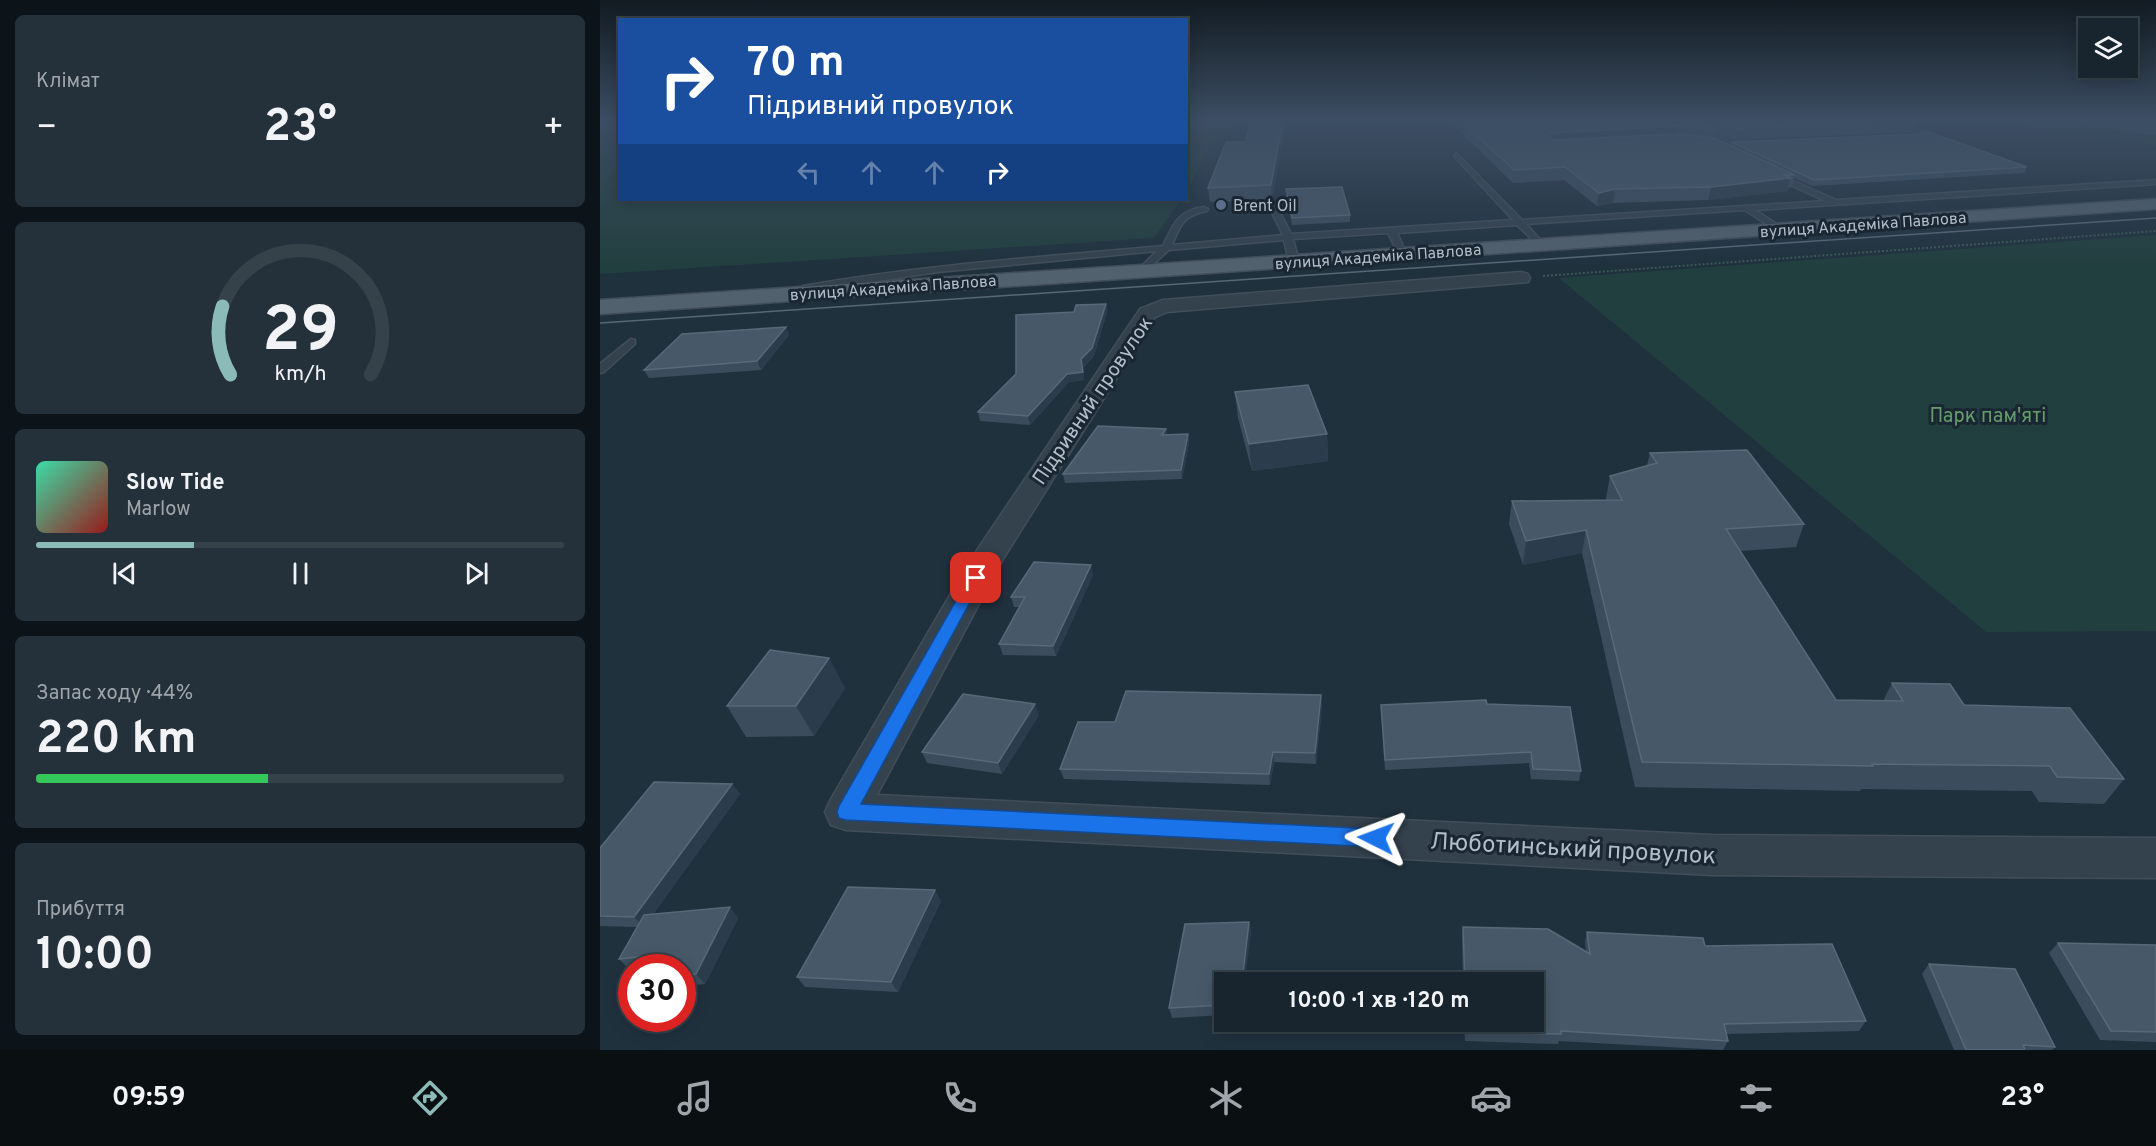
<!DOCTYPE html>
<html lang="uk">
<meta charset="utf-8">
<style>
body{margin:0;font-family:Overpass,sans-serif;background:#25313a;color:#f1f3f6;height:100vh;display:flex;flex-direction:column;font-size:22px;white-space:nowrap}
*{box-sizing:border-box;margin:0}
p{font-size:20px;color:#9fa5aa}
.icon{flex:none;width:33px;height:33px;fill:none;stroke:currentColor;stroke-width:2;stroke-linecap:round;stroke-linejoin:round}
.map{position:relative;flex:1;overflow:hidden}
.sheet{display:flex;flex-direction:column;gap:15px;padding:15px;background:#0d1419;width:600px}
.sheet>*{flex:none}
.banner{position:absolute;left:18px;top:18px;width:570px;height:183px;border-radius:0px;box-shadow:0 3px 15px #0003,0 0 0 2px #36424a;background:#1a4fa0;color:#fff;overflow:hidden}
.tools{position:absolute;left:1478px;top:18px;display:grid;gap:12px}
.tools a{display:grid;place-items:center;width:60px;height:60px;border-radius:0px;background:#18252e;box-shadow:0 3px 15px #0003,0 0 0 2px #36424a;font-size:30px}
.speed{position:absolute;left:18px;top:954px;display:flex;gap:12px;font-size:30px;font-weight:700;text-align:center}
.speed>*{display:grid;place-content:center;width:78px;height:78px;border-radius:50%;background:#18252e;box-shadow:0 3px 15px #0003,0 0 0 2px #36424a;line-height:1}
.speed .limit{border:9px solid #d22;background:#fff;color:#111}
.pin{position:absolute;display:grid;place-items:center;width:51px;height:51px;color:#fff;margin:-26px;border-radius:12px;box-shadow:0 3px 9px #0006}
.me{position:absolute;width:66px;margin:-33px;rotate:273deg;stroke-linejoin:round;filter:drop-shadow(0 0 4px #0008)}
.turn{display:flex;align-items:center;gap:21px;height:126px;padding:0 30px;font-size:27px}
.turn .icon{width:78px;height:78px;stroke-width:2.5}
.turn b{display:block;font-size:42px;line-height:51px}
.lanes{display:flex;align-items:center;height:57px;padding:0 30px;background:#0003;justify-content:center;gap:30px;direction:ltr}
.lanes .off{opacity:.35}
.big{font-size:45px;font-weight:700;line-height:1.1}
.sheet .widget{flex:1;display:flex;flex-direction:column;justify-content:center;gap:9px;min-width:0;padding:0 21px;border-radius:9px;background:#25313a}
.sheet .dial{align-items:center;gap:0}
.dial svg{height:156px;overflow:visible;fill:none;stroke:#36424a;stroke-width:7;stroke-linecap:round;text-anchor:middle}
.dial text{fill:#f1f3f6;stroke:none}
.song{display:flex;align-items:center;gap:18px}
.cover{width:72px;height:72px;border-radius:9px;background:linear-gradient(135deg,hsl(160 70% 55%),hsl(0 70% 35%))}
.played{height:6px;border-radius:3px;background:linear-gradient(90deg,#8bbbb9 30%,#36424a 30%)}
.keys{display:flex;justify-content:space-around;direction:ltr}
.heat{display:flex;justify-content:space-between;align-items:center;font-size:33px;direction:ltr}
.charge{height:9px;border-radius:4px;background:linear-gradient(90deg,#34c759 44%,#36424a 0)}
.trip{position:absolute;left:614px;top:972px;width:330px;height:60px;border-radius:0px;background:#18252e;box-shadow:0 3px 15px #0003,0 0 0 2px #36424a;font-weight:700;line-height:60px;text-align:center}
.menu{display:flex;height:96px;justify-content:space-around;align-items:center;background:#0a0f12;color:#9fa5aa}
.menu .icon{width:42px;height:42px}
.menu .selected{color:#8bbbb9}
.menu b{font-size:27px;color:#f1f3f6}
main{display:flex;flex:1;min-height:0}
.map>svg:first-child{display:block}
.green{fill:#223f3f}
.lines{fill:none;stroke-linecap:round;stroke-linejoin:round}
.lane-casing{stroke:#414e5a;stroke-width:3}
.street-casing{stroke:#414e5a;stroke-width:3}
.secondary-casing{stroke:#414e5a;stroke-width:3}
.primary-casing{stroke:#414e5a;stroke-width:3}
.path{stroke:#3b5756;stroke-width:2;stroke-dasharray:2 2;stroke-linecap:butt}
.lane{fill:#34424e;fill-rule:evenodd}
.street{fill:#34424e;fill-rule:evenodd}
.secondary{fill:#425262;fill-rule:evenodd}
.primary{fill:#52616e;fill-rule:evenodd}
.tram{stroke:#566776;stroke-width:1.5}
.wall{fill:#3b4d5d;fill-rule:evenodd}
.shaded-wall{fill:#2b3d4c}
.building{fill:#475969;stroke:#586978;stroke-width:1.5}
.route{fill:#1a73e8;stroke:#114b97;stroke-width:1.5}
.service-dot{fill:#5c6f8a;stroke:#1a2733;stroke-width:2}
.labels{text-anchor:middle;stroke-width:6;stroke-linejoin:round;paint-order:stroke}
.far-poi-label{font-size:16px;fill:#b0bdca;stroke:#1a2733;text-anchor:start}
.far-street-label{font-size:16px;fill:#b0bdca;stroke:#1a2733}
.street-label{font-size:20px;fill:#b0bdca;stroke:#1a2733}
.park-label{font-size:20px;fill:#649d6b;stroke:#1a2733}
.near-street-label{font-size:24px;fill:#b0bdca;stroke:#1a2733}
</style>
<main>
<section class="sheet">
<div class="widget"><p>Клімат</p>
<div class="heat"><a>−</a><b class="big">23°</b><a>+</a></div>
</div>
<div class="widget dial"><svg viewBox="0 0 100 80">
<path d="M14 69A42 42 0 1 1 86 69"/>
<path d="M14 69A42 42 0 0 1 10 34" stroke="#8bbbb9"/>
<text x="50" y="56" font-size="32" font-weight="700">29</text>
<text x="50" y="72" font-size="11">km/h</text>
</svg></div>
<div class="widget">
<div class="song"><i class="cover"></i><div><b>Slow Tide</b><p>Marlow</p></div></div>
<div class="played"></div>
<div class="keys"><svg class="icon" aria-label="previous" viewBox="0 0 24 24"><path d="M18 5L8 12l10 7zM5 5v14"/></svg><svg class="icon" aria-label="pause" viewBox="0 0 24 24"><path d="M8 5v14M16 5v14"/></svg><svg class="icon" aria-label="next" viewBox="0 0 24 24"><path d="M6 5l10 7-10 7zM19 5v14"/></svg></div>
</div>
<div class="widget"><p>Запас ходу · 44%</p><b class="big">220 km</b><div class="charge"></div></div>
<div class="widget"><p>Прибуття</p><b class="big">10:00</b></div>
</section>
<div class="map">
<svg width="1556" height="1050" viewBox="0 0 1556 1050">
<rect width="100%" height="100%" fill="#20313e"/>
<g class="green">
<path d="M0,119H19L20,200H581L554,238L0,274Z"/>
<path d="M587,119H641L610,146L587,191Z"/>
<path d="M1376,119H1479L1556,130V146Z"/>
<path d="M1556,235V631L1386,632L959,278Z"/>
</g>
<g class="lines">
<g class="lane-casing">
<g id="lane">
<path d="M1104,127H1111L1110,130L1133,144L1128,145L1102,130Z"/>
<path d="M856,153L922,220L1225,201L1171,176L1174,172L1236,200L1556,180V184L1155,210L1183,228L1184,230L1180,233L1145,210L926,224L945,245L941,248L917,225L797,233L807,255L803,258L799,255L788,233L693,239L699,262L694,265L689,262L684,240L569,250L542,274L537,271L557,251L338,272L203,292L198,289L203,286C322,265 442,257 563,246C573,224 579,210 604,207L608,209L607,211C583,216 581,224 572,245L683,235L669,207L673,205L677,207L691,234L913,220L854,156Z"/>
<path d="M31,339L35,340V344L4,372L0,373V364Z"/>
</g>
</g>
<g class="street-casing">
<path id="street" d="M921,272L928,274L930,278L928,282L567,312L555,317L403,559L277,795L1112,835L1556,838V878L1112,875L246,830L231,825L225,812L231,799L371,559L540,309L563,300Z"/>
</g>
<g class="secondary-casing">
<path id="secondary" d="M1473,119H1504L1556,126V134L1479,123Z"/>
</g>
<g class="primary-casing">
<path id="primary" d="M1556,199V209L0,314V300Z"/>
</g>
<path class="path" d="M943,276L1556,231"/>
<use href="#lane" class="lane"/>
<use href="#street" class="street"/>
<use href="#secondary" class="secondary"/>
<use href="#primary" class="primary"/>
<path class="tram" d="M0,323L1556,218"/>
</g>
<g class="wall">
<path d="M824,119H1326L1315,123L1312,132L1132,140L1116,131L1114,138L1131,145V142L1427,167L1424,173L1212,186L1194,178L1192,187L1188,188L1187,191L1108,200L1013,203L997,206L964,180L913,183L854,126ZM1116,122L1115,128L1109,124L1112,123Z"/>
<path d="M1515,119H1556V124Z"/>
<path d="M685,128L672,200L610,202L608,188L645,142Z"/>
<path d="M686,189L750,215V222L692,225Z"/>
<path d="M506,304L507,312L494,356L483,368L484,380L469,382L430,425L380,421L378,412L416,374L474,312Z"/>
<path d="M186,327L189,335L161,370L49,378L44,370Z"/>
<path d="M635,392L727,434L728,461L652,471L638,418Z"/>
<path d="M588,434L589,443L582,479L465,483L463,474L567,435Z"/>
<path d="M1050,453L1204,524L1196,547L1140,551L1236,700L1283,701L1292,683L1364,705L1524,779L1504,804L1439,802L1432,791L1261,789L1260,791L1035,787L982,553L923,565L909,524L912,501L1006,500V498L1010,476L1047,465Z"/>
<path d="M493,575L456,656L403,655L399,644L419,607H414L411,597Z"/>
<path d="M245,688L214,736L146,737L127,706Z"/>
<path d="M887,704L981,771L979,781L931,779L929,763L785,770L781,705Z"/>
<path d="M722,706L716,764L674,762L670,785L464,779L460,769L515,722Z"/>
<path d="M439,715L402,774L327,763L322,752Z"/>
<path d="M132,784L140,794L53,914L138,918L105,984L82,986V968L59,966L32,968L29,969L19,959L37,927L0,926V848Z"/>
<path d="M341,901L298,992L205,987L197,977Z"/>
<path d="M649,922L651,932L624,982V1015L572,1018L569,1008Z"/>
<path d="M863,927L986,951L985,942L987,932L1105,946L1266,1021L1259,1031L1126,1034L1128,1041L1123,1050L959,1041L958,1044L865,1041L864,1022H933V982H863L862,937Z"/>
<path d="M1458,943L1556,945V1042L1500,1040L1449,953Z"/>
<path d="M1329,964L1455,1047L1452,1050H1354L1322,974Z"/>
</g>
<g class="shaded-wall">
<path d="M683,119L685,128L672,200L671,185Z"/>
<path d="M1101,119H1125H1117L1116,122L1099,128Z"/>
<path d="M1306,119H1326L1315,123L1316,121Z"/>
<path d="M1078,126L1076,137L949,145L948,136L950,133Z"/>
<path d="M1190,178L1187,191L1108,200L1111,187Z"/>
<path d="M1015,189L1013,203L997,206L999,193Z"/>
<path d="M506,304L507,312L494,356L483,368L484,380L469,382L430,425L428,416Z"/>
<path d="M186,327L189,335L161,370L157,361Z"/>
<path d="M566,429L568,438L562,435Z"/>
<path d="M588,434L589,443L582,479L581,470Z"/>
<path d="M727,434L728,461L652,471L649,444Z"/>
<path d="M986,530L982,553L923,565L926,541Z"/>
<path d="M491,565L493,575L456,656L453,646Z"/>
<path d="M229,658L245,688L214,736L196,706Z"/>
<path d="M721,695L722,706L716,764L715,753Z"/>
<path d="M435,704L439,715L402,774L398,763Z"/>
<path d="M673,752L674,762L670,785L669,774Z"/>
<path d="M132,784L140,794L44,927L34,917Z"/>
<path d="M335,890L341,901L298,992L291,982Z"/>
<path d="M130,907L138,918L105,984L96,974Z"/>
<path d="M649,922L651,932L645,982H642Z"/>
</g>
<g class="building">
<path d="M651,119H683L671,185L608,188L626,142H645Z"/>
<path d="M858,119H1102V120L1116,129L1078,126L950,133L948,136L953,140L1078,134L1114,138L1195,175H1185L1190,178L1111,187L1015,189L999,193L965,167L914,170Z"/>
<path d="M1117,119H1309L1316,121L1134,129Z"/>
<path d="M1323,130L1427,167L1214,180L1131,142L1319,134Z"/>
<path d="M742,187L750,215L692,218L686,189Z"/>
<path d="M506,304L492,348L481,359L483,372L467,374L428,416L378,412L416,374V315L474,312L476,305Z"/>
<path d="M186,327L157,361L44,370L82,334Z"/>
<path d="M708,385L727,434L649,444L635,392Z"/>
<path d="M498,426L566,429L562,435L588,434L581,470L463,474Z"/>
<path d="M1147,450L1204,524L1126,529L1236,700L1303,701L1292,683L1350,684L1364,705L1470,708L1524,779L1457,777L1450,766L1272,764L1273,766L1042,762L986,530L926,541L912,501L1022,500L1010,476L1057,463L1050,453Z"/>
<path d="M434,562L491,565L453,646L399,644L425,597H411Z"/>
<path d="M170,650L229,658L196,706H127Z"/>
<path d="M526,691L721,695L715,753L673,752L669,774L460,769L478,722H515Z"/>
<path d="M363,694L435,704L398,763L322,752Z"/>
<path d="M886,700L887,704L970,707L981,771L933,769L931,752L785,760L781,705Z"/>
<path d="M54,782L132,784L34,917L0,916V848Z"/>
<path d="M248,887L335,890L291,982L197,977Z"/>
<path d="M130,907L96,974L82,975V968H58L65,954L19,959L44,915Z"/>
<path d="M649,922L642,982H624V1005L569,1008L585,924Z"/>
<path d="M863,927L948,929L990,954L987,932L1103,938L1105,946L1232,944L1266,1021L1124,1024L1128,1041L961,1031V1034L866,1032V1022H933V982H865Z"/>
<path d="M1458,943L1556,945V1032L1511,1031Z"/>
<path d="M1329,964L1415,969L1455,1047L1423,1045L1425,1050H1366Z"/>
</g>
<linearGradient id="sky" x2="0" y2="1"><stop stop-color="#121b22"/><stop offset="0.45" stop-color="#3c4e63"/><stop offset="1" stop-color="#3c4e63" stop-opacity="0"/></linearGradient>
<rect width="1556" height="266" fill="url(#sky)"/>
<path class="route" d="M376,574L383,578L261,804L776,829L783,832L786,838L783,845L776,847L246,820L239,818L237,812L239,806L369,578Z"/>
<circle class="service-dot" cx="621" cy="205" r="6"/>
<g class="labels">
<g class="far-poi-label">
<text x="633" y="211">Brent Oil</text>
</g>
<g class="far-street-label">
<text transform="translate(1263 224) rotate(-4)" y="6">вулиця Академіка Павлова</text>
<text transform="translate(778 256) rotate(-4)" y="6">вулиця Академіка Павлова</text>
<text transform="translate(293 287) rotate(-4)" y="6">вулиця Академіка Павлова</text>
</g>
<g class="street-label">
<text transform="translate(492 400) rotate(-56)" y="7">Підривний провулок</text>
</g>
<g class="park-label">
<text x="1388" y="422">Парк пам'яті</text>
</g>
<g class="near-street-label">
<text transform="translate(973 848) rotate(3)" y="8">Люботинський провулок</text>
</g>
</g>
</svg>
<div class="tools">
<a><svg class="icon" aria-label="layers" viewBox="0 0 24 24"><path d="M12 4l9 5-9 5-9-5zM3 14l9 5 9-5"/></svg></a>
</div>
<div class="speed"><div class="limit">30</div></div>
<div class="pin" style="left:376px;top:578px;background:#d93025"><svg class="icon" aria-label="arrive" viewBox="0 0 24 24"><path d="M6 21V4h12l-3 4 3 4H6"/></svg></div>
<svg class="me" style="left:776px;top:838px" viewBox="-20 -20 40 40"><path d="M0-17L14 15 0 8-14 15z" fill="#1a73e8" stroke="#fff" stroke-width="4"/></svg>
<div class="trip">10:00 · 1 хв · 120 m</div>
<div class="banner">
<div class="turn"><svg class="icon" aria-label="right" viewBox="0 0 24 24"><path d="M7 20v-9h11M14 6l5 5-5 5"/></svg><div><b>70 m</b>Підривний провулок</div></div>
<div class="lanes"><svg class="icon off" aria-label="left" viewBox="0 0 24 24"><path d="M17 20v-9H6M10 6l-5 5 5 5"/></svg><svg class="icon off" aria-label="ahead" viewBox="0 0 24 24"><path d="M12 20V5M6 11l6-6 6 6"/></svg><svg class="icon off" aria-label="ahead" viewBox="0 0 24 24"><path d="M12 20V5M6 11l6-6 6 6"/></svg><svg class="icon" aria-label="right" viewBox="0 0 24 24"><path d="M7 20v-9h11M14 6l5 5-5 5"/></svg></div>
</div>
</div>
</main>
<nav class="menu">
<b>09:59</b>
<svg class="icon selected" aria-label="directions" viewBox="0 0 24 24"><path d="M12 3l9 9-9 9-9-9zM9 14v-3h6M13 9l2 2-2 2"/></svg>
<svg class="icon" aria-label="music" viewBox="0 0 24 24"><path d="M9 18V5l10-2v13"/><circle cx="6" cy="18" r="3"/><circle cx="16" cy="16" r="3"/></svg>
<svg class="icon" aria-label="phone" viewBox="0 0 24 24"><path d="M5 4h4l2 5-3 2q2 4 5 5l2-3 5 2v4C11 20 4 13 5 4z"/></svg>
<svg class="icon" aria-label="climate" viewBox="0 0 24 24"><path d="M12 3v18M4 7l16 10M4 17L20 7"/></svg>
<svg class="icon" aria-label="car" viewBox="0 0 24 24"><path d="M5 17H2v-5l4-1 3-4h7l3 4 3 1v5h-3M9 17h6M6 11h13"/><circle cx="7" cy="17" r="2"/><circle cx="17" cy="17" r="2"/></svg>
<svg class="icon" aria-label="filters" viewBox="0 0 24 24"><path d="M4 7h16M4 17h16"/><circle cx="9" cy="7" r="2"/><circle cx="15" cy="17" r="2"/></svg>
<b>23°</b>
</nav>
